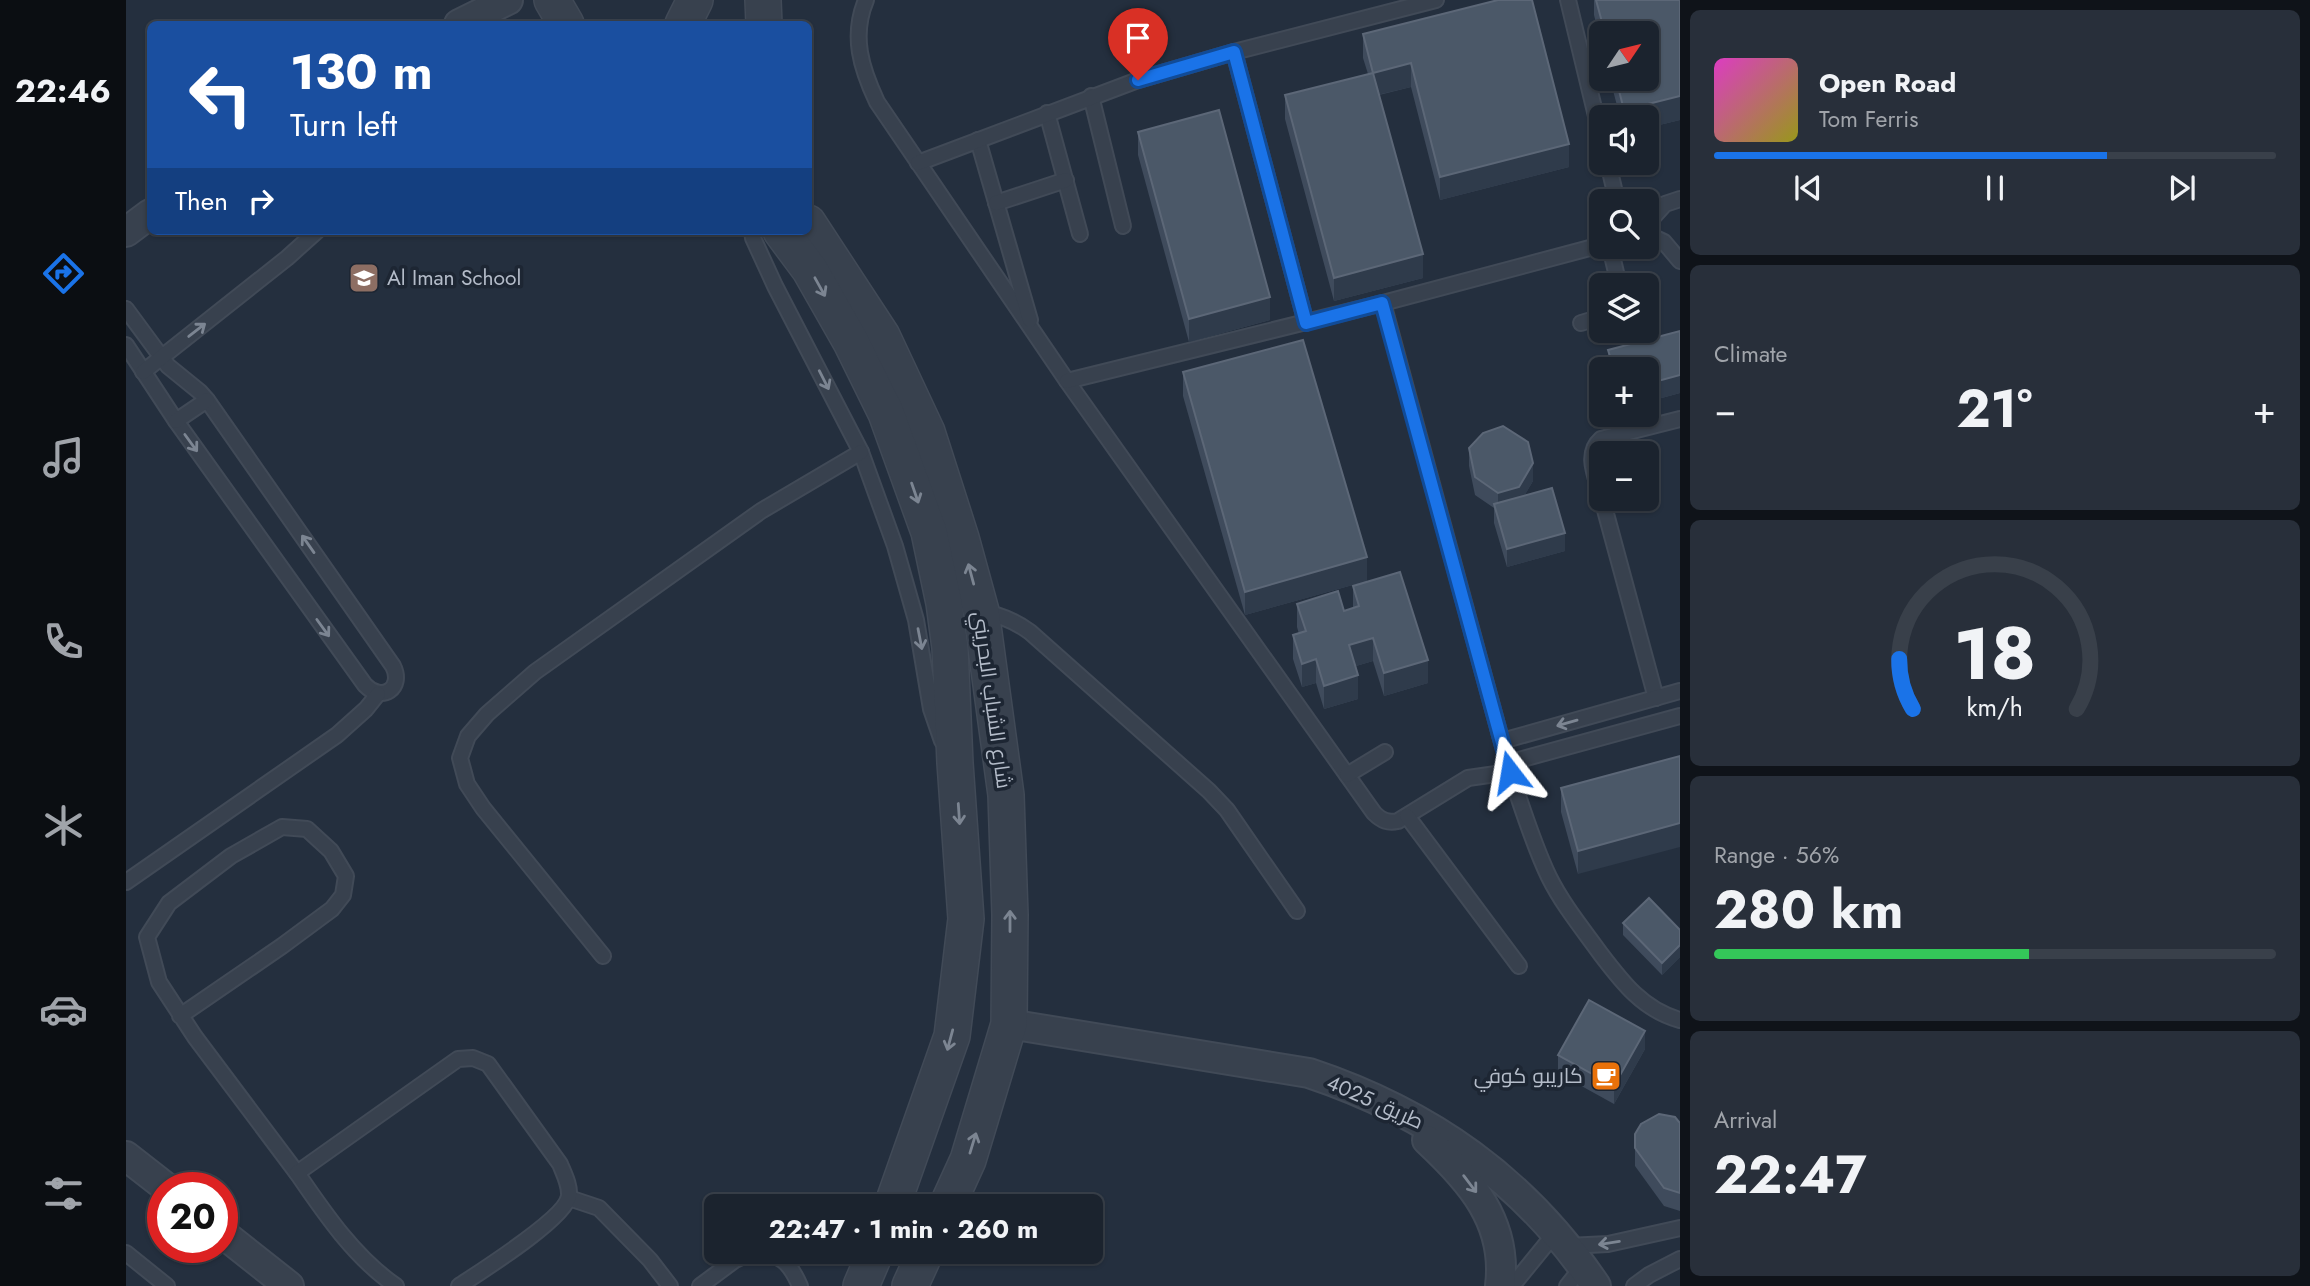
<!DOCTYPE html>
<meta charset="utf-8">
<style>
body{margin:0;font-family:Jost,Cairo,sans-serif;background:#282f3a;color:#f1f3f6;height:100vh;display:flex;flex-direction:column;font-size:26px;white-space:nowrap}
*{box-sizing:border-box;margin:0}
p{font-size:23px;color:#a0a4aa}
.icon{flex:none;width:38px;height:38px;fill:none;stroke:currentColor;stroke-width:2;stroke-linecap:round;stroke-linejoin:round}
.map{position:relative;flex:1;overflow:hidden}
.side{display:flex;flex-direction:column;gap:10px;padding:10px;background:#0f1319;width:630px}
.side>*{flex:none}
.guide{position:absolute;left:21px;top:21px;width:665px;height:214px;border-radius:10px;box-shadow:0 2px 5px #0004,0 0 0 2px #39404a;background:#1a4fa0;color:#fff;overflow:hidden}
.needle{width:46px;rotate:55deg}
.tools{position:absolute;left:1463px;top:21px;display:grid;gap:14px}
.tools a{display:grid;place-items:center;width:70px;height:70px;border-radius:10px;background:#1b232e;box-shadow:0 2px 5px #0004,0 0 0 2px #39404a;font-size:35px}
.speed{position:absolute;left:21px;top:1172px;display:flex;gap:14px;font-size:35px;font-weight:700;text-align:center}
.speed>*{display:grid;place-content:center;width:91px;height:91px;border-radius:50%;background:#1b232e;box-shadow:0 2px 5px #0004,0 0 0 2px #39404a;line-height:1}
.speed .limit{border:10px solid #d22;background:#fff;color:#111}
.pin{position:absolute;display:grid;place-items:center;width:60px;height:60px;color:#fff;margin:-72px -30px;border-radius:50% 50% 50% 0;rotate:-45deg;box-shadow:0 0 7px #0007}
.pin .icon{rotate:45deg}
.me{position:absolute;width:77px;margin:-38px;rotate:346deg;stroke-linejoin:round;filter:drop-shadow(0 0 5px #0008)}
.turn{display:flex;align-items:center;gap:24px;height:147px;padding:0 28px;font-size:32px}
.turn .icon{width:91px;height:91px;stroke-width:2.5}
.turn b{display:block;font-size:49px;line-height:60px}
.then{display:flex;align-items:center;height:66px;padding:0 28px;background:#0003;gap:14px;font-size:26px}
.big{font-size:52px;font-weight:700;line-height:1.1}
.side .tile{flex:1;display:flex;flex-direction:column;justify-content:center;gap:10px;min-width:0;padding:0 24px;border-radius:10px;background:#282f3a}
.side .dial{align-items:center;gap:0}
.dial svg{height:182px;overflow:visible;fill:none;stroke:#39404a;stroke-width:7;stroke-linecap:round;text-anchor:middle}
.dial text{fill:#f1f3f6;stroke:none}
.song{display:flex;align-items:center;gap:21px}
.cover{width:84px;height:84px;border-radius:10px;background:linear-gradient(135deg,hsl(310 70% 55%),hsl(60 70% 35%))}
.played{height:7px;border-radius:4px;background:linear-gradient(90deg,#1a73e8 70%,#39404a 70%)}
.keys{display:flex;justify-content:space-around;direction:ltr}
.heat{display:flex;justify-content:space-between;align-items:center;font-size:38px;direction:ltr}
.charge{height:10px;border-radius:5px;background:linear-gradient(90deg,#34c759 56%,#39404a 0)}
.trip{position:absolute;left:578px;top:1194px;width:399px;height:70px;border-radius:10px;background:#1b232e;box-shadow:0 2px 5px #0004,0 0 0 2px #39404a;font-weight:700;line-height:70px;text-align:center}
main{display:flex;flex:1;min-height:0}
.dock{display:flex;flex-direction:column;width:126px;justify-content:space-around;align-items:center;background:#0b0e12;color:#a0a4aa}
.dock .icon{width:49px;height:49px}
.dock .on{color:#1a73e8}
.dock b{font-size:32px;color:#f1f3f6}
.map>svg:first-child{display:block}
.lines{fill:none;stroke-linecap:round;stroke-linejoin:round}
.service-casing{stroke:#414a57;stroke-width:18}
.minor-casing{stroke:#414a57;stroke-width:32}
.tertiary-casing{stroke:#414a57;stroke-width:38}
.service{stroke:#38414e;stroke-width:14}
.minor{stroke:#38414e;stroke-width:28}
.tertiary{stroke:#38414e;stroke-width:35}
.wall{fill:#3f4b5c}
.shaded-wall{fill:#2f3b4b}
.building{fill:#4b5868;stroke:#5c6777;stroke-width:2}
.oneway{stroke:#7c8592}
.route-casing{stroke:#114b97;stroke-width:18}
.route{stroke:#1a73e8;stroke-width:12}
.labels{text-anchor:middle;stroke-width:7;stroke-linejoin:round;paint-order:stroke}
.poi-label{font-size:21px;fill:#b4bcc9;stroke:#1d2633;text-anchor:start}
.street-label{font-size:21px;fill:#b4bcc9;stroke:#1d2633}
</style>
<main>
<nav class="dock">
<b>22:46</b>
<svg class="icon on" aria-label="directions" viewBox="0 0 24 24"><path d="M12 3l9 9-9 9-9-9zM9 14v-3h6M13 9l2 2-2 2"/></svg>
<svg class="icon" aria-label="music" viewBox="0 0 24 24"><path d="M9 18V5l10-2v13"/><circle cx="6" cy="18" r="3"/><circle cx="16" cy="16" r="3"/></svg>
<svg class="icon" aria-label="phone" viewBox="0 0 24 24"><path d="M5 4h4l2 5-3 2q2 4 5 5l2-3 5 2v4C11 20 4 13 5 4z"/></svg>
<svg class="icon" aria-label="climate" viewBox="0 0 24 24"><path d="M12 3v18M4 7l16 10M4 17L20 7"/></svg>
<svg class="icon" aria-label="car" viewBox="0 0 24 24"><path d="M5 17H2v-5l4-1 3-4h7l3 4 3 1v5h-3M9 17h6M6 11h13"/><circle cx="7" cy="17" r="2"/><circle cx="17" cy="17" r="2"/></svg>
<svg class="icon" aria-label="filters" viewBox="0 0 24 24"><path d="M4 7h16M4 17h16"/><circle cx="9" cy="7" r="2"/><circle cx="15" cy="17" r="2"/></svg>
</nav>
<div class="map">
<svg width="1554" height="1286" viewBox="0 0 1554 1286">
<rect width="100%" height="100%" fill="#242f3e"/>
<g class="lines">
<g class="service-casing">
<g id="service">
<path d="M740,0C725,36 735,68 751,102L941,381L1248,813C1256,821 1262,823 1272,821L1342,778L1384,772"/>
<path d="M1442,0L1475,137"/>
<path d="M1108,52L1180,323"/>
<path d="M965,96L997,226"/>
<path d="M921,113L954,234"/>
<path d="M852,140L904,320"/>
<path d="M792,163L1012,80L1108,52L1310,0"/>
<path d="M1482,163L1491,201"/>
<path d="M870,203L940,180"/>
<path d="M1521,224L1539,204L1554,199"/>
<path d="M626,231L627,238L649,286L735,452L769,546L790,620L805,709L816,741"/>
<path d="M1521,234L1538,242L1554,261"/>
<path d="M1484,247L1493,285"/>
<path d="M1257,303L1384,772C1396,807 1407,844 1423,877C1437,905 1456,928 1474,953C1496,982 1517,1010 1554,1020"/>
<path d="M1521,304L1525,303"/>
<path d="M0,309L42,366L74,392L81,400L267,666C278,688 256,703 239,685L50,421L0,345"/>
<path d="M1455,323L1475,317"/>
<path d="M17,372L161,258L191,231"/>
<path d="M941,381L1257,303L1475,245"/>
<path d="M50,421L81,400"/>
<path d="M1475,496C1470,477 1458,454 1475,439L1554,419"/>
<path d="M1476,499L1530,698"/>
<path d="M857,612C875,615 889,621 904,632L1083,791L1101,810L1171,911"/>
<path d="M1376,741L1554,691"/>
<path d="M1382,763L1554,716"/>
<path d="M1221,775L1259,752"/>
<path d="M1281,816L1393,966"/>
<path d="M0,882L211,735L240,709L252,694"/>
<path d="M477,956L357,808L341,784L334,758L342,736L361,714L409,672L635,511L735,452"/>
<path d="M54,1016L156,946L206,909L217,895L220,876L205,851L181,829L156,827L105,856L43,903L21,937L33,982L69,1037L171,1173"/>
<path d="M443,1198L473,1208L524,1260L544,1286"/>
<path d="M1442,1246L1482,1244L1554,1228"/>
<path d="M629,1251C655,1255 663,1261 674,1286"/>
<path d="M0,1253L41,1286"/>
<path d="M270,1286C229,1258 199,1214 171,1173L332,1059L347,1058L362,1064L434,1164C438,1174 444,1185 443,1196C440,1218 354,1272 333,1286"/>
<path d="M574,1286L609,1260L628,1251"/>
<path d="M1386,1286L1430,1232"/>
<path d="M1441,1286L1457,1266"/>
<path d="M1508,1286L1523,1275L1554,1259"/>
</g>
</g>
<g class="minor-casing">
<g id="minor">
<path d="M333,24L382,0"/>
<path d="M0,232L24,214"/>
<path d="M883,1024L1183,1073C1303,1113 1399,1180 1470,1286"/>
<path d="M1301,1140C1344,1180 1382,1222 1374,1286"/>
<path d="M0,1156L41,1188"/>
<path d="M96,1233L163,1286"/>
</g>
</g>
<g class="tertiary-casing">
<g id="tertiary">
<path d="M426,0L440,24"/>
<path d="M637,0L638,24"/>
<path d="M557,24L569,0"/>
<path d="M682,223L756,336L801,432L835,538L855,611L880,795L884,915L883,1024L842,1160L821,1206"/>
<path d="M655,231L684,270L725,342L760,413L803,532L818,603L824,648L829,763L840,919L826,1036L766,1206"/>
<path d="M735,1286L750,1251"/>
<path d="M784,1286L800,1251"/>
</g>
</g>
<use href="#service" class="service"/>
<use href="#minor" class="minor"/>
<use href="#tertiary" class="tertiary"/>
</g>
<g class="wall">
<path d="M1372,0L1443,167L1314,200L1285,87L1253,95L1297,278L1208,301L1159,119V95L1242,74L1237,58V34Z"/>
<path d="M1468,0H1554V120L1521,128V117H1494L1484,79H1521V33H1475V43L1468,15Z"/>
<path d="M1012,132L1144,320L1063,342L1012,155Z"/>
<path d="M1554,331V393L1521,402V369H1483L1482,350Z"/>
<path d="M1057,372L1241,581L1119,615L1057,396Z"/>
<path d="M1343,448L1407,481L1398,496L1439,551L1381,567L1368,523V508L1349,495L1343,466Z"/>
<path d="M1227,586L1302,683L1258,696L1247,661L1230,666L1232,699L1198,709L1190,683L1176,687L1167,659V635L1173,634L1171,627V604L1218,611L1227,608Z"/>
<path d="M1554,756L1452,874L1435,812V788Z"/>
<path d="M1497,923L1554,930V957L1536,975L1497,935Z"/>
<path d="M1519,1049L1488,1104L1432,1073V1055Z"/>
<path d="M1554,1123V1211L1538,1206L1509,1166V1148Z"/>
</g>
<g class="shaded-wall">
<path d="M1285,63V87L1247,96V73Z"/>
<path d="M1554,96V120L1521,128V117H1498V110Z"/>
<path d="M1443,144V167L1314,200V177Z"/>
<path d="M1297,254V278L1208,301V278Z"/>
<path d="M1144,297V320L1063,342V319Z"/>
<path d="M1554,375V393L1521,402V384Z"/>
<path d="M1407,463V481L1393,505L1372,511V493Z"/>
<path d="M1439,533V551L1381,567V549Z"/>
<path d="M1241,557V581L1119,615V592Z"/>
<path d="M1247,638V661L1223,668V645Z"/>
<path d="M1190,659V683L1176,687V664Z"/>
<path d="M1302,660V683L1258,696V673Z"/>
<path d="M1232,675V699L1198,709V686Z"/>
<path d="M1554,823V847L1452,874V851Z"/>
<path d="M1554,945V957L1536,975V963Z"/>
<path d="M1519,1031V1049L1488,1104V1086Z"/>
</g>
<g class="building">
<path d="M1372,0H1406L1443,144L1314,177L1285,63L1247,73L1237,34Z"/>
<path d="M1470,0H1554V96L1498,110L1490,79H1521V33H1479Z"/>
<path d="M1247,73L1297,254L1208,278L1159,95Z"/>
<path d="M1093,110L1144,297L1063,319L1012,132Z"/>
<path d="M1554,331V375L1521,384V369H1488L1482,350Z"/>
<path d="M1177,340L1241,557L1119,592L1057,372Z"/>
<path d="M1377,426L1402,442L1407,463L1393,487L1372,493L1349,477L1343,448L1357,433Z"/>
<path d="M1426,488L1439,533L1381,549L1368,504Z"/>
<path d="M1274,572L1302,660L1258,673L1247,638L1223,645L1232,675L1198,686L1190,659L1176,664L1167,635L1180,631L1171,604L1212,591L1218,611L1233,606L1227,586Z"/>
<path d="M1554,756V823L1452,851L1435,788Z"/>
<path d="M1523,898L1554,930V945L1536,963L1497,923Z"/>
<path d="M1463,1000L1519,1031L1488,1086L1432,1055Z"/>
<path d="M1533,1114L1549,1117L1554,1123V1193L1538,1188L1509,1148V1134L1515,1124Z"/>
</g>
<defs><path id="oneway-shaft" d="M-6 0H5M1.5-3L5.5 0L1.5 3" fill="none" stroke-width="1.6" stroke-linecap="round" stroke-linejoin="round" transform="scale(1.75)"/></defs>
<g class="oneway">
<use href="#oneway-shaft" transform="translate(694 287) rotate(61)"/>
<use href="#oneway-shaft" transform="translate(71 330) rotate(-38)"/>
<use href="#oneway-shaft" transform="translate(698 380) rotate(63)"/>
<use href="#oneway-shaft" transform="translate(65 443) rotate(54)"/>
<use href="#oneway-shaft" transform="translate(789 493) rotate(71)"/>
<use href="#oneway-shaft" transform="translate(182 544) rotate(-125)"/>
<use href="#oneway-shaft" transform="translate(845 574) rotate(-105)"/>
<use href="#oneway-shaft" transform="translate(197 628) rotate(54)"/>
<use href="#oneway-shaft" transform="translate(794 639) rotate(79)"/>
<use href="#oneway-shaft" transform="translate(1441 723) rotate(164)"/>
<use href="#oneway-shaft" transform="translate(833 814) rotate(86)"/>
<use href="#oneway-shaft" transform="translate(884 921) rotate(-90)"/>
<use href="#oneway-shaft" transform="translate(824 1040) rotate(105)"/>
<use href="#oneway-shaft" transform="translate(847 1143) rotate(-73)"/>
<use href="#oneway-shaft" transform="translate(1344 1184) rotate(53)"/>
<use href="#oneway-shaft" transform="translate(1483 1243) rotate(171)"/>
</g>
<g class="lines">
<g class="route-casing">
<path id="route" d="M1012,80L1108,52L1180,323L1256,303L1384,772"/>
</g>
<use href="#route" class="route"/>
</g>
<defs>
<g id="school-square" transform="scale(1.575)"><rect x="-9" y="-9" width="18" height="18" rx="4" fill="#8d6e63" stroke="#1d2633"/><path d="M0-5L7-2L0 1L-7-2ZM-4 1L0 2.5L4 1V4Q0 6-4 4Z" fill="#fff"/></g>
<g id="cafe-square" transform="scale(1.575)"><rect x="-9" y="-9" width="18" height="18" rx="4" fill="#e8710a" stroke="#1d2633"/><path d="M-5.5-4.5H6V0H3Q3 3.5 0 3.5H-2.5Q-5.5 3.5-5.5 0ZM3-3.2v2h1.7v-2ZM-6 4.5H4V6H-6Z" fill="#fff"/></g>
</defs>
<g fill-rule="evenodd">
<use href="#school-square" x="238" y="278"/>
<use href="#cafe-square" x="1480" y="1076"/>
</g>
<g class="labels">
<g class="poi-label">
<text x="261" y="285">Al Iman School</text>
<text x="1457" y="1083" text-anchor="end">كاريبو كوفي</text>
</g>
<g class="street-label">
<text transform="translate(866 700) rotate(82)" y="7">شارع الشباب البحريني</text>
<text transform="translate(1249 1102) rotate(24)" y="7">طريق 4025</text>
</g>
</g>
</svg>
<div class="tools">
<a><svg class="needle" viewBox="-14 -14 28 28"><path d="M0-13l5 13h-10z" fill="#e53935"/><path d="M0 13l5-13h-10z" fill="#a0a4aa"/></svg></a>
<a><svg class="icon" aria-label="sound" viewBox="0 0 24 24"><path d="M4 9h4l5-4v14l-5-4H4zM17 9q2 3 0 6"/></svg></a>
<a><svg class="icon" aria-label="search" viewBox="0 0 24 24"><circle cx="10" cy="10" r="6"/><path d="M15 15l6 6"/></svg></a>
<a><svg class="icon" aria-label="layers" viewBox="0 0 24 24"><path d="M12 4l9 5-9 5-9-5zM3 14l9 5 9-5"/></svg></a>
<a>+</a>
<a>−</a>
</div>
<div class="speed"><div class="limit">20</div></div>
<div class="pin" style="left:1012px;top:80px;background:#d93025"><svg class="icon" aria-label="arrive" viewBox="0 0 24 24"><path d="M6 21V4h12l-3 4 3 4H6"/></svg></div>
<svg class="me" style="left:1384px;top:772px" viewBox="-20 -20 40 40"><path d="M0-17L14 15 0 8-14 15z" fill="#1a73e8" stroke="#fff" stroke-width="4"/></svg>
<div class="trip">22:47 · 1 min · 260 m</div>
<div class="guide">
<div class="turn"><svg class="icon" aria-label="left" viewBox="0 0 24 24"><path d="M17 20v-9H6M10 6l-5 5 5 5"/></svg><div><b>130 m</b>Turn left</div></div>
<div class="then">Then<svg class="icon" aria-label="right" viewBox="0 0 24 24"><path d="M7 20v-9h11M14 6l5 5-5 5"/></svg></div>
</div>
</div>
<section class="side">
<div class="tile">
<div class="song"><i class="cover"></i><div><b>Open Road</b><p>Tom Ferris</p></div></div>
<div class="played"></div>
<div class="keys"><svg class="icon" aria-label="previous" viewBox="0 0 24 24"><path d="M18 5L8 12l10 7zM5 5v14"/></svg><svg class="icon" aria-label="pause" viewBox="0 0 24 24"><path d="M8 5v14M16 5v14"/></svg><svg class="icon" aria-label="next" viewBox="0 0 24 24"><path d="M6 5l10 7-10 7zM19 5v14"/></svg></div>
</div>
<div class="tile"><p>Climate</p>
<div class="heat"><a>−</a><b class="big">21°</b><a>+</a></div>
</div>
<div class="tile dial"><svg viewBox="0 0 100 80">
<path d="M14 69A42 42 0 1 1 86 69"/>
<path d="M14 69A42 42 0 0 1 8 47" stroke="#1a73e8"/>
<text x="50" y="56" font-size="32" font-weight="700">18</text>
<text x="50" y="72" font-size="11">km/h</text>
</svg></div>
<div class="tile"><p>Range · 56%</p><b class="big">280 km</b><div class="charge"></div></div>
<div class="tile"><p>Arrival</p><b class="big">22:47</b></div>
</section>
</main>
